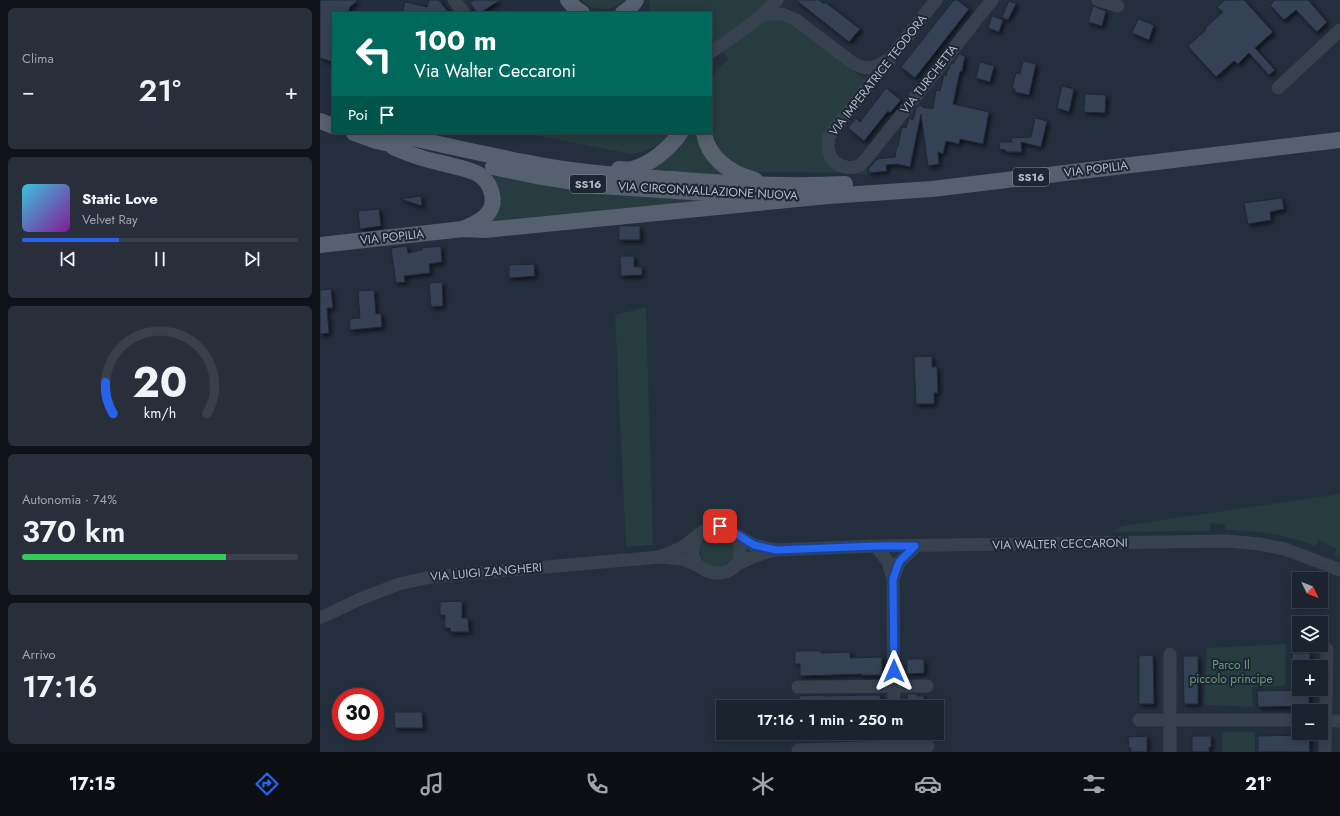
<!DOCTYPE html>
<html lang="it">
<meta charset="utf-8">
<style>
body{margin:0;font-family:Jost,sans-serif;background:#282f3a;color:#f1f3f6;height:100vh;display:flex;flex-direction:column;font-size:15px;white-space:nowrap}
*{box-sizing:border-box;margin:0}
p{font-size:13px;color:#a0a4aa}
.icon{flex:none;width:22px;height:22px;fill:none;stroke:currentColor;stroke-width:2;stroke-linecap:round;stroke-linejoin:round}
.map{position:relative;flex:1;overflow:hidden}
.drawer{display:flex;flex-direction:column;gap:8px;padding:8px;background:#0f1319;width:320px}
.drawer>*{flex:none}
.top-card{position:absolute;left:12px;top:12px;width:380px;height:122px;border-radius:0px;box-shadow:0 2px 10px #0003,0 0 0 1px #39404a;background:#00695c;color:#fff;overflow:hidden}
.needle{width:26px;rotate:133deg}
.buttons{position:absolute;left:972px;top:572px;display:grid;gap:8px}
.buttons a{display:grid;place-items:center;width:36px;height:36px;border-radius:0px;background:#1b232e;box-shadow:0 2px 10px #0003,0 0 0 1px #39404a;font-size:20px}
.speed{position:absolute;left:12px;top:688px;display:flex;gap:8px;font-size:20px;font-weight:700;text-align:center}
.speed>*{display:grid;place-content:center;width:52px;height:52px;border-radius:50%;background:#1b232e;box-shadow:0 2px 10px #0003,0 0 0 1px #39404a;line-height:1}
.speed .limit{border:6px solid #d22;background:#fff;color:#111}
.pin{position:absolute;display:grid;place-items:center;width:34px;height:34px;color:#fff;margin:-17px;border-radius:8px;box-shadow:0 2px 6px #0006}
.me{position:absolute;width:44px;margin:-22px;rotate:0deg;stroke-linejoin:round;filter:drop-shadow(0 0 3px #0008)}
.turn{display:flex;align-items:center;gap:14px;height:84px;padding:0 16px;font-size:18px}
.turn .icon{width:52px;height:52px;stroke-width:2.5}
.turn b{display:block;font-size:28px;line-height:34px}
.then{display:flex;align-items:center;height:38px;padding:0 16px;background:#0003;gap:8px;font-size:15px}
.big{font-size:30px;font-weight:600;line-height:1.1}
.drawer .tile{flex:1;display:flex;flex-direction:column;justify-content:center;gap:6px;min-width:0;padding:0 14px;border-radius:6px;background:#282f3a}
.drawer .dial{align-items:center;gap:0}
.dial svg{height:104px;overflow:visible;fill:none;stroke:#39404a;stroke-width:7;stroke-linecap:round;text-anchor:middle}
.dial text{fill:#f1f3f6;stroke:none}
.song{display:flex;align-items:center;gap:12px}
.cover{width:48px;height:48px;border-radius:6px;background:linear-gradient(135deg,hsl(190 70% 55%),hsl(290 70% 35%))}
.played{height:4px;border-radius:2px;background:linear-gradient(90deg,#2563eb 35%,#39404a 35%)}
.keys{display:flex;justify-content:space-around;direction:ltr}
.heat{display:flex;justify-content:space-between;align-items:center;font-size:22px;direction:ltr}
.charge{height:6px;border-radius:3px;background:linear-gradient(90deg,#34c759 74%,#39404a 0)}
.trip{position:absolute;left:396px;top:700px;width:228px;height:40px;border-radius:0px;background:#1b232e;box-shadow:0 2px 10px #0003,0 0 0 1px #39404a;font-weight:600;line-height:40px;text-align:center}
.tabs{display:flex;height:64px;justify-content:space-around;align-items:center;background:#0b0e12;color:#a0a4aa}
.tabs .icon{width:28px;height:28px}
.tabs .active{color:#2563eb}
.tabs b{font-size:18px;color:#f1f3f6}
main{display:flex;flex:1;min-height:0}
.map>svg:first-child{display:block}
.green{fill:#263c3f}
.building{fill:#364354;stroke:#1f2835;filter:url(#shadow)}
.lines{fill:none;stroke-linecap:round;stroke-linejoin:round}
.minor{stroke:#38414e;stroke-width:13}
.major{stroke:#56606e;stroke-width:16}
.route-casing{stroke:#184099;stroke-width:10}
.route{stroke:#2563eb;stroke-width:7}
.labels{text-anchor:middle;stroke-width:4;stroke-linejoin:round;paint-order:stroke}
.shield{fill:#1d2633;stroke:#878f9c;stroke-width:1}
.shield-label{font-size:11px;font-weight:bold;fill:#b4bcc9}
.street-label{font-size:12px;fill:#b4bcc9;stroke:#1d2633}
.park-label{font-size:12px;fill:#6b9a76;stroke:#1d2633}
</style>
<main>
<section class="drawer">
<div class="tile"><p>Clima</p>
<div class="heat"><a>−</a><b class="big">21°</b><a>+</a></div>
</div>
<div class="tile">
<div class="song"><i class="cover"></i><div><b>Static Love</b><p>Velvet Ray</p></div></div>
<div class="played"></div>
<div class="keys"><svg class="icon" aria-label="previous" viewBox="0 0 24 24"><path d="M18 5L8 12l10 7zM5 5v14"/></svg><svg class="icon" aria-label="pause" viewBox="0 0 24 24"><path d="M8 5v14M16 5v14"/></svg><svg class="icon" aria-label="next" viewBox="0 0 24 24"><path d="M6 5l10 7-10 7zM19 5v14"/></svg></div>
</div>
<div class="tile dial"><svg viewBox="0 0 100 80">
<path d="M14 69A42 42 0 1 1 86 69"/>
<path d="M14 69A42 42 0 0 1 8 45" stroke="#2563eb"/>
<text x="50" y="56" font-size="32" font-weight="700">20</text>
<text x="50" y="72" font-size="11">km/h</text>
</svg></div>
<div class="tile"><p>Autonomia · 74%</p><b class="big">370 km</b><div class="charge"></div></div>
<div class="tile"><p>Arrivo</p><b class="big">17:16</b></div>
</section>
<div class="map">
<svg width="1020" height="752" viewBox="0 0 1020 752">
<defs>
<filter id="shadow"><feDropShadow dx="2.5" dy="2.5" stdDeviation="2" flood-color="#0009"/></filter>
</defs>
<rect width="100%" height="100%" fill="#242f3e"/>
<g class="green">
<path d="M261,0H305C291,12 274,12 261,0Z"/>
<path d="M329,0H448L424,22L391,45V13H331Z"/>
<path d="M453,19L462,20L469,23L547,81L509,130L507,157L546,166L547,175L529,173L437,172C429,171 421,169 414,165C398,155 392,134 391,117C391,113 392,109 392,105C391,80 388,76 409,59L402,51L445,21Z"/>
<path d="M204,133H349C340,146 327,152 312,154Z"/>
<path d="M367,133H378C384,156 385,160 403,175L324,169Z"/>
<path d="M169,173L382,200V203L167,225C171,218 178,210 180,202C183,191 176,180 169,173Z"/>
<path d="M326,307L333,545L306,547L295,315Z"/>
<path d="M1020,494V558L1014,555L1017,549L999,540L995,546C965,534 937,531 905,530V524L890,523V531L792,532L802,526Z"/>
<circle cx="397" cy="550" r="17"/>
<path d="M966,644L965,685L932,687L933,707L884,705L887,648Z"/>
<rect x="902" y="732" width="33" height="20"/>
</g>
<g class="building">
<path d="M0,0H38L30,7L28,13H13V62L0,58Z"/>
<path d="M109,0H119L129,13H82L85,2L107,7Z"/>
<path d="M154,0H180L160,13H157L150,3Z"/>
<path d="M476,0H499L504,4L505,2L540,29L529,42Z"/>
<path d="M634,0H637L649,9L595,78L581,67Z"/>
<path d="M905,0H924L953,32L935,48L955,70L949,75L929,53L918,64L914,61L896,77L868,46L886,30L885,28L903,12L897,7Z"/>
<path d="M955,0H988L1007,22L997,32L976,10L964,20L950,5Z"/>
<path d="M689,1L696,4L688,20L682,17Z"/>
<path d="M773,6L786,11L782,26L768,22Z"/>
<path d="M672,16L683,20L679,32L668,28Z"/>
<path d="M818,19L834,25L829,40L812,33Z"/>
<path d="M639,54L645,56L642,72L640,71L633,104L669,112L663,144L640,139L639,144L626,141L623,154L618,152L619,164L608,166L601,114L590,167L577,164L566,165L567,171L549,173V168L557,159L575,157L577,146H578L582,127L586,128L589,118L593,120L596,109L599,105L602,106V107L613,109L616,90L620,91L624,75L626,76L628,69L629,70L630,65L633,63H634L635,60Z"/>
<path d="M703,61L716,64L709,95L695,92V89H692L696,73L700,74Z"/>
<path d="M660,62L674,66L670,82L656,78Z"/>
<path d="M742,86L754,89L749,112L737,108Z"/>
<path d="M566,88L581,100L570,113L568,111L544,141L528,128L536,118L540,122Z"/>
<path d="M765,94L786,95L785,113L764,112Z"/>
<path d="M715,118L727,121L721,147L701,142L702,152H686V150L679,149L680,142H692L691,138L711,137Z"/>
<path d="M101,196L102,206L80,199Z"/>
<path d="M962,198L964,209L950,212L951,220L928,224L924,203Z"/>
<path d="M59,209L61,226L40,229L38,211Z"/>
<rect x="299" y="226" width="21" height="14"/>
<path d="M87,246L88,253L102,250V248L121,246L122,262L109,264L110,273L84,276L85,282L76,283L71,248Z"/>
<path d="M300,256H314V267H322V275L301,276Z"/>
<path d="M214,264L215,276L189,278V265Z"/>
<path d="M122,282L123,306L111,307L109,283Z"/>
<path d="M11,289L13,308H7L9,333L0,334V290Z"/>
<path d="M54,290L56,314L61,313L62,327L30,330L29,319L40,318L38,291Z"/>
<path d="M612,356V367H617L618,393H614V404H596L594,357Z"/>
<path d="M142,601V618H148L149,632H131L130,628H125V615H120V602Z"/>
<path d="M475,651H501V653L530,652V658L562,657V675H542V674L480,676V664H475Z"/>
<path d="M972,653H990V667L972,668Z"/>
<path d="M833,655L834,704H819V656Z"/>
<path d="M863,656H878V704H864Z"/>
<path d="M587,659H604V673L587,674Z"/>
<path d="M989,690V706L938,707L937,691Z"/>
<path d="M587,694H597V696H604V707H587Z"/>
<path d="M502,695L503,696L560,695L561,707H480L479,696Z"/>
<path d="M74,712H102L103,728H75Z"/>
<path d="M989,735L990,752H938V736Z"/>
<path d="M827,736V752H811V748H809L808,737Z"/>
<path d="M872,736H891V747H889V752H872Z"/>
</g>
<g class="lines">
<g class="minor">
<path d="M134,0L144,13"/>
<path d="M616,0L509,136C508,142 507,147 509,152C512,165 528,171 540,165C542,163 545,160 547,158L672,0"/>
<path d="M778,0L798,6"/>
<path d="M441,16L450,14H462L476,20L534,64C548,70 555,69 567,60"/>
<path d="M391,52C414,36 438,21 457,0"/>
<path d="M958,88L1020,30"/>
<path d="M413,533L434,545L456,550L556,546L908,541L939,544L965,549L1020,570"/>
<path d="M556,546L568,562L573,579L574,707"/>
<path d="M341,556C348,554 354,551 361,548C376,539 391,517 411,531C417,536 420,542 420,550C422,589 352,575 379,534"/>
<path d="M414,566L435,556L454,550"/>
<path d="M573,579L579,563L595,547"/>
<path d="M0,618L40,599L79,584L110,577L340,557L362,559L381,567"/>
<path d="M478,687L607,686"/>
<path d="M819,720H979"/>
<path d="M1001,720L1020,721"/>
<path d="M574,733V752"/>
<path d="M478,750L608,746"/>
<path d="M850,752V654"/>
<path d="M1005,752L1007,649"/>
</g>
<g class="major">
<path d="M248,0L256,9L262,13"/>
<path d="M303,13L310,8L316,0"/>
<path d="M0,121L13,126"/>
<path d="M34,133L56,141L84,147"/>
<path d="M69,133C119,144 170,156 220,165C264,173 308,176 353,179C410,184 468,187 525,184"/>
<path d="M384,133C389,160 410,173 435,180"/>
<path d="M73,147C82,151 92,155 102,158C114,162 154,169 161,176C171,184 177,201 169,212C163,221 152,225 143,229"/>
<path d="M173,167L216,176L280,186L402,194"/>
<path d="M299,169C303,169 308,170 312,169C330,165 350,148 360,133"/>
<path d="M0,245L143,229L165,230L508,196L612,189L1020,140"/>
</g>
</g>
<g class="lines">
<g class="route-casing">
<path id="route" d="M400,526L407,528L434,545L456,550L556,546H595L579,562L573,579L574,671"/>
</g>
<use href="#route" class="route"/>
</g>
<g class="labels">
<g class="shield">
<rect x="693" y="168" width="36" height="18" rx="3"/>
<rect x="250" y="175" width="36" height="18" rx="3"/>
</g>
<g class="shield-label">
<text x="711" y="181">SS16</text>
<text x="268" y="188">SS16</text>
</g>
<g class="street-label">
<text transform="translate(558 75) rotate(-52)" y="4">VIA IMPERATRICE TEODORA</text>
<text transform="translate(609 79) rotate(-52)" y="4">VIA TURCHETTA</text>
<text transform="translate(776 169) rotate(-7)" y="4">VIA POPILIA</text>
<text transform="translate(388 191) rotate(3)" y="4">VIA CIRCONVALLAZIONE NUOVA</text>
<text transform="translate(72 237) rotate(-6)" y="4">VIA POPILIA</text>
<text transform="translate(740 544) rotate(-1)" y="4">VIA WALTER CECCARONI</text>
<text transform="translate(166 572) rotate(-5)" y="4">VIA LUIGI ZANGHERI</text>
</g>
<g class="park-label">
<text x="911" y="669">Parco Il<tspan x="911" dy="14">piccolo principe</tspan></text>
</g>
</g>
</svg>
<div class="buttons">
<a><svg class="needle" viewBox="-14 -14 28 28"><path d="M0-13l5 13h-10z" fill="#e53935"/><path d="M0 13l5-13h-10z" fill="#a0a4aa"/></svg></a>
<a><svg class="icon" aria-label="layers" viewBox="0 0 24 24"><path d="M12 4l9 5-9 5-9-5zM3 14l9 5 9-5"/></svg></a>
<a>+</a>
<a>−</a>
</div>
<div class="speed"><div class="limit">30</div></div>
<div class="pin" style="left:400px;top:526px;background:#d93025"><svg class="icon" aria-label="arrive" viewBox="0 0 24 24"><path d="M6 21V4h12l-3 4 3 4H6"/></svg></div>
<svg class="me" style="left:574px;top:671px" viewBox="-20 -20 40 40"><path d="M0-17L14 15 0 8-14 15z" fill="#2563eb" stroke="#fff" stroke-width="4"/></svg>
<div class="trip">17:16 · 1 min · 250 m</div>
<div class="top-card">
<div class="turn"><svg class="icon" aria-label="left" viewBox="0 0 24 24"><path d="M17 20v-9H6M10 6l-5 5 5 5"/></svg><div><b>100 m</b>Via Walter Ceccaroni</div></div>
<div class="then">Poi<svg class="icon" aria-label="arrive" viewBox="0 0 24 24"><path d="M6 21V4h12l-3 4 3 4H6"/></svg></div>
</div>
</div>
</main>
<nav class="tabs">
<b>17:15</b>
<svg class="icon active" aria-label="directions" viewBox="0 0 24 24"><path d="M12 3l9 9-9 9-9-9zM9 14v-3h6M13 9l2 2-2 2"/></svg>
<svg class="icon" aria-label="music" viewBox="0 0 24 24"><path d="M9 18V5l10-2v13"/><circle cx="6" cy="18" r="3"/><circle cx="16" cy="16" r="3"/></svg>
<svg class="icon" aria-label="phone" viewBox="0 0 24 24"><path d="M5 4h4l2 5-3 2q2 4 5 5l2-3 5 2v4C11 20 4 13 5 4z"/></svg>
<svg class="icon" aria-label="climate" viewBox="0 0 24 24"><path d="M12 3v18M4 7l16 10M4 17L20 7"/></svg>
<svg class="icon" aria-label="car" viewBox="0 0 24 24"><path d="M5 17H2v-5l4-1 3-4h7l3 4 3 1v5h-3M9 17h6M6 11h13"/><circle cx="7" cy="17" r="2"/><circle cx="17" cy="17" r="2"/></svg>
<svg class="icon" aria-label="filters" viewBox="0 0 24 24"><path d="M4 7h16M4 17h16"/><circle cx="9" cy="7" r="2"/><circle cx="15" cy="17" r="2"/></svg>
<b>21°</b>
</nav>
